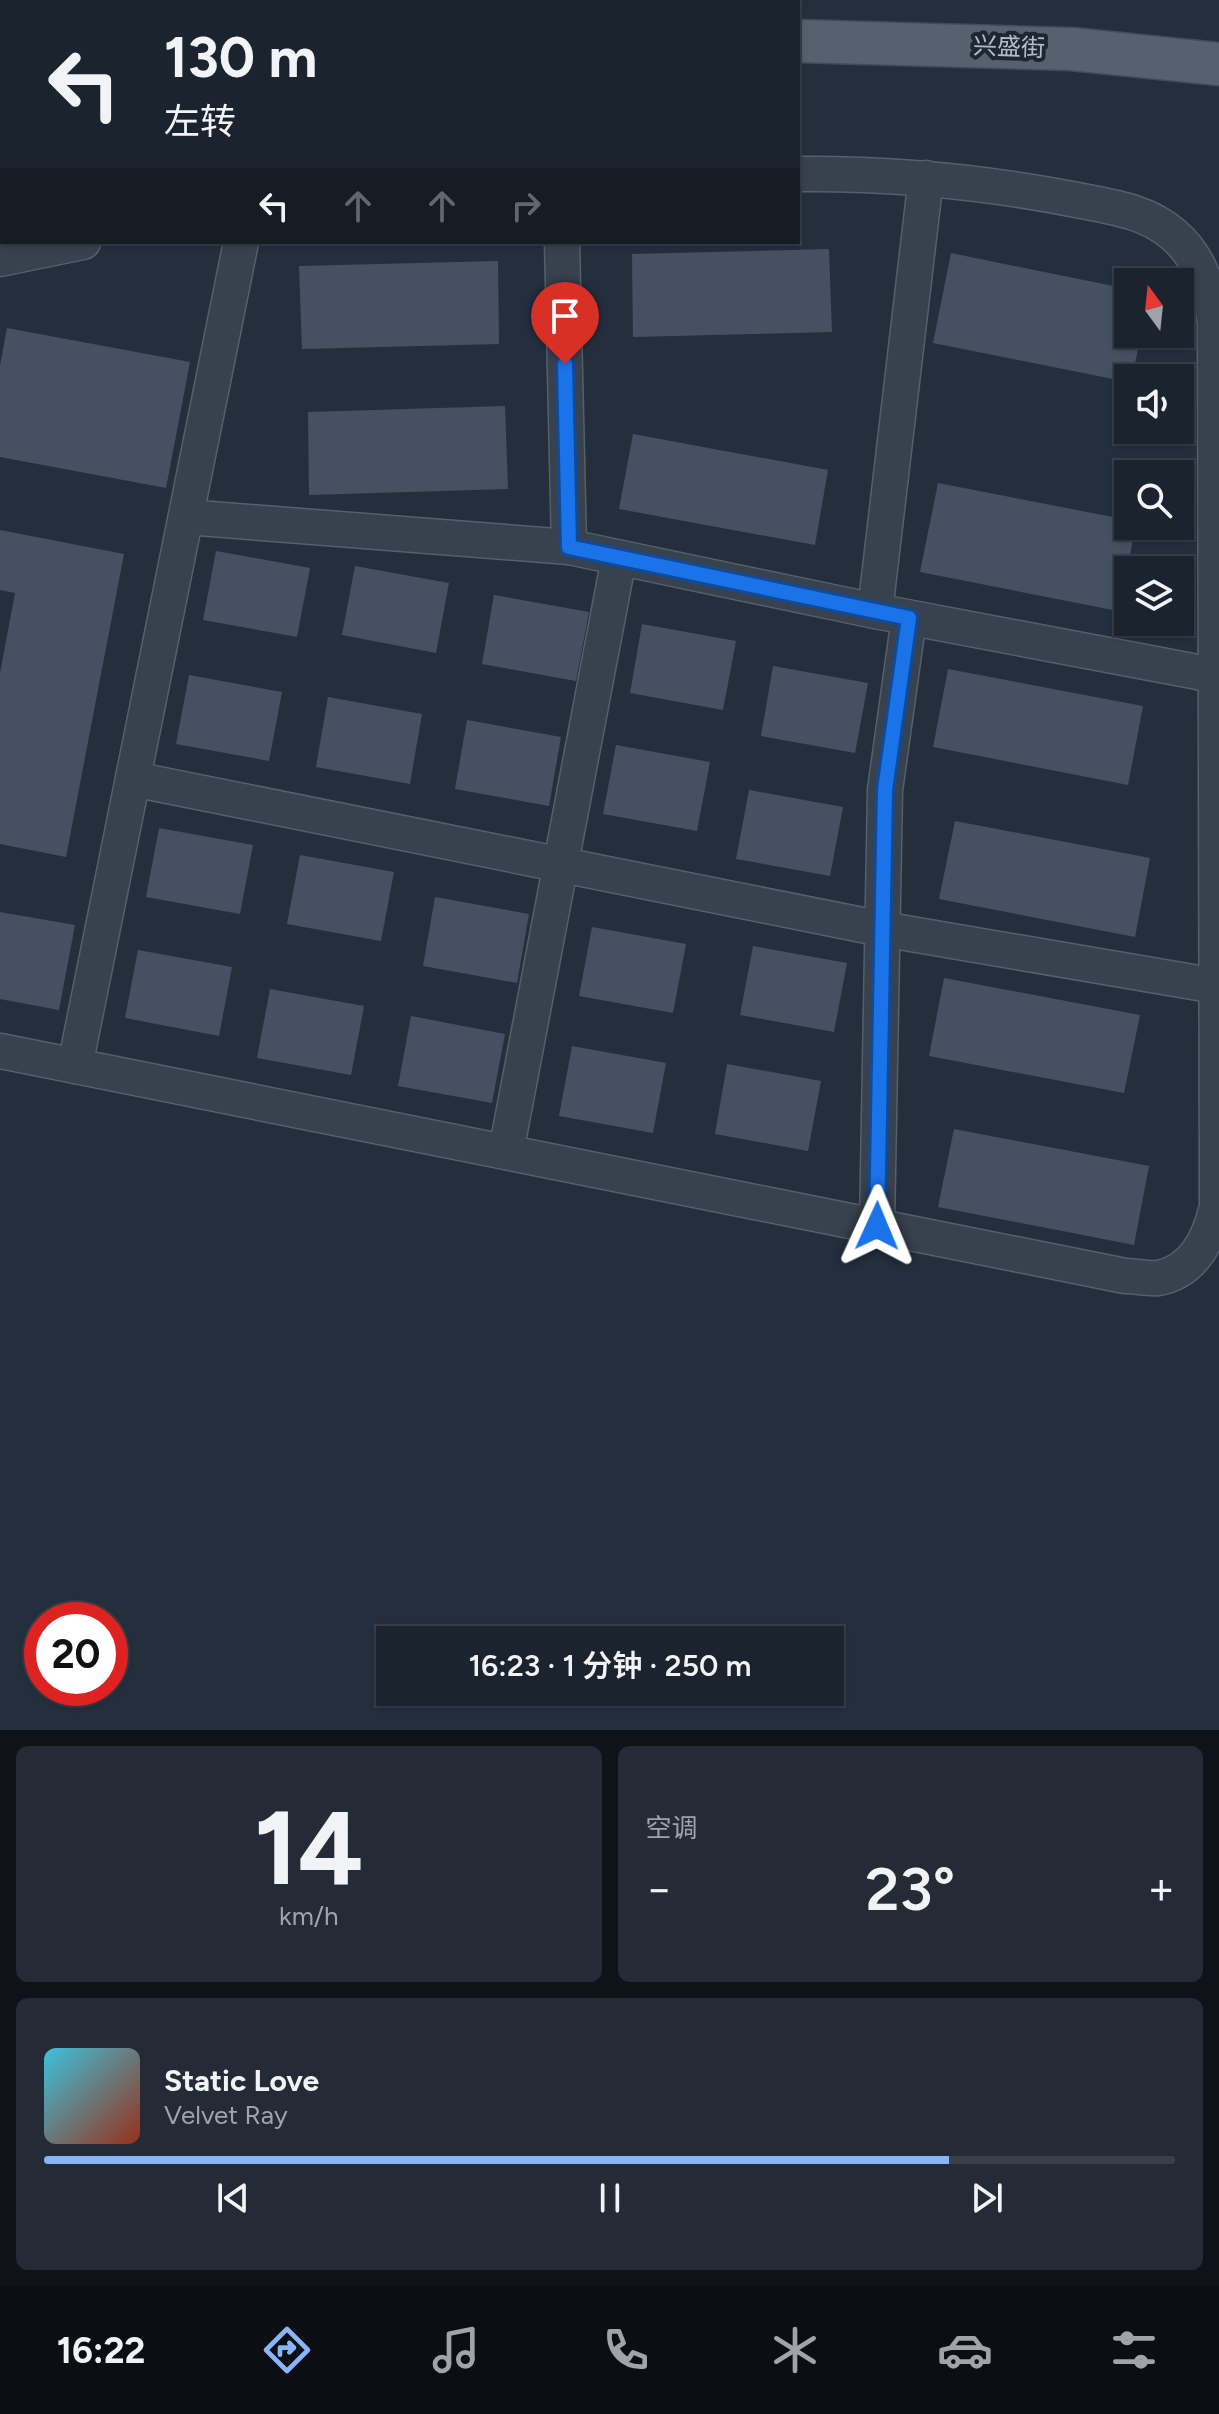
<!DOCTYPE html>
<html lang="zh">
<meta charset="utf-8">
<style>
body{margin:0;font-family:Figtree,"Noto Sans SC",sans-serif;background:#242b36;color:#f1f3f6;height:100vh;display:flex;flex-direction:column;font-size:30px;white-space:nowrap}
*{box-sizing:border-box;margin:0}
p{font-size:26px;color:#a0a4aa}
.icon{flex:none;width:44px;height:44px;fill:none;stroke:currentColor;stroke-width:2;stroke-linecap:round;stroke-linejoin:round}
.map{position:relative;height:1730px;overflow:hidden}
.drawer{display:flex;flex-direction:column;gap:16px;padding:16px;background:#0f1319;flex:1}
.drawer>*{flex:none}
.banner{position:absolute;left:0px;top:0px;width:800px;height:244px;box-shadow:0 2px 6px #0004,0 0 0 2px #39404a;background:#1b232e;color:#f1f3f6;overflow:hidden}
.needle{width:52px;rotate:345deg}
.controls{position:absolute;left:1114px;top:268px;display:grid;gap:16px}
.controls a{display:grid;place-items:center;width:80px;height:80px;border-radius:0px;background:#1b232e;box-shadow:0 2px 6px #0004,0 0 0 2px #39404a;font-size:40px}
.speed{position:absolute;left:24px;top:1602px;display:flex;gap:16px;font-size:40px;font-weight:700;text-align:center}
.speed>*{display:grid;place-content:center;width:104px;height:104px;border-radius:50%;background:#1b232e;box-shadow:0 2px 6px #0004,0 0 0 2px #39404a;line-height:1}
.speed .limit{border:12px solid #d22;background:#fff;color:#111}
.pin{position:absolute;display:grid;place-items:center;width:68px;height:68px;color:#fff;margin:-82px -34px;border-radius:50% 50% 50% 0;rotate:-45deg;box-shadow:0 0 8px #0007}
.pin .icon{rotate:45deg}
.me{position:absolute;width:88px;margin:-44px;rotate:1deg;stroke-linejoin:round;filter:drop-shadow(0 0 6px #0008)}
.turn{display:flex;align-items:center;gap:28px;height:168px;padding:0 32px;font-size:36px}
.turn .icon{width:104px;height:104px;stroke-width:2.5}
.turn b{display:block;font-size:56px;line-height:68px}
.lanes{display:flex;align-items:center;height:76px;padding:0 32px;background:#0003;justify-content:center;gap:40px;direction:ltr}
.lanes .off{opacity:.35}
.big{font-size:60px;font-weight:600;line-height:1.1}
.drawer .widget{flex:1;display:flex;flex-direction:column;justify-content:center;gap:12px;min-width:0;padding:0 28px;border-radius:12px;background:#242b36}
.drawer .dial{align-items:center;gap:0}
.dial b{font-size:104px;line-height:1}
.song{display:flex;align-items:center;gap:24px}
.cover{width:96px;height:96px;border-radius:12px;background:linear-gradient(135deg,hsl(190 70% 55%),hsl(10 70% 35%))}
.played{height:8px;border-radius:4px;background:linear-gradient(90deg,#8ab4f8 80%,#39404a 80%)}
.keys{display:flex;justify-content:space-around;direction:ltr}
.heat{display:flex;justify-content:space-between;align-items:center;font-size:44px;direction:ltr}
.drawer .tiles{flex:1;display:grid;gap:16px;grid-template-columns:1fr 1fr}
.widget:last-child{grid-column:span 2}
.trip{position:absolute;left:376px;top:1626px;width:468px;height:80px;border-radius:0px;background:#1b232e;box-shadow:0 2px 6px #0004,0 0 0 2px #39404a;font-weight:600;line-height:80px;text-align:center}
.dock{display:flex;height:128px;justify-content:space-around;align-items:center;background:#0b0e12;color:#a0a4aa}
.dock .icon{width:56px;height:56px}
.dock .current{color:#8ab4f8}
.dock b{font-size:36px;color:#f1f3f6}
.map>svg:first-child{display:block}
.building{fill:#455162}
.lines{fill:none;stroke-linecap:round;stroke-linejoin:round}
.minor-casing{stroke:#565f6c;stroke-width:37}
.major-casing{stroke:#414a57;stroke-width:45}
.minor{stroke:#38414e;stroke-width:34}
.major{stroke:#56606e;stroke-width:42}
.route-casing{stroke:#114b97;stroke-width:20}
.route{stroke:#1a73e8;stroke-width:14}
.labels{text-anchor:middle;stroke-width:8;stroke-linejoin:round;paint-order:stroke}
.street-label{font-size:24px;fill:#b4bcc9;stroke:#1d2633}
</style>
<div class="map">
<svg width="1219" height="1730" viewBox="0 0 1219 1730">
<rect width="100%" height="100%" fill="#242f3e"/>
<g class="building">
<path d="M829,249L832,332L633,337L632,254Z"/>
<path d="M951,253L1128,289V334H1141L1132,378L1128,382L933,343Z"/>
<path d="M498,261L499,344L302,349L299,266Z"/>
<path d="M7,328L190,362L166,488L0,457V366Z"/>
<path d="M505,406L508,489L309,495L308,412Z"/>
<path d="M633,434L828,470L815,545L619,509Z"/>
<path d="M938,483L1128,520V526H1136L1118,611L920,572Z"/>
<path d="M0,530L124,554L66,857L0,844V673L15,593L0,590Z"/>
<path d="M216,551L310,568L297,637L203,620Z"/>
<path d="M355,566L449,583L436,653L342,635Z"/>
<path d="M494,595L589,612L576,681L482,664Z"/>
<path d="M642,624L736,641L723,710L630,693Z"/>
<path d="M773,666L868,683L855,753L761,736Z"/>
<path d="M948,669L1143,706L1128,785L933,747Z"/>
<path d="M189,675L282,692L269,761L176,744Z"/>
<path d="M328,697L422,714L410,784L316,767Z"/>
<path d="M467,720L561,737L549,806L455,789Z"/>
<path d="M616,745L710,762L697,831L603,814Z"/>
<path d="M749,790L843,807L830,876L736,859Z"/>
<path d="M955,821L1150,858L1135,937L939,899Z"/>
<path d="M159,828L253,845L240,914L146,897Z"/>
<path d="M300,855L394,872L381,941L287,924Z"/>
<path d="M435,897L529,914L517,983L423,966Z"/>
<path d="M0,912L75,925L59,1010L0,999Z"/>
<path d="M592,927L686,944L673,1013L579,996Z"/>
<path d="M753,946L847,963L834,1032L740,1015Z"/>
<path d="M138,950L232,967L219,1036L125,1018Z"/>
<path d="M944,978L1140,1015L1124,1093L929,1056Z"/>
<path d="M270,989L364,1006L351,1075L257,1058Z"/>
<path d="M411,1016L505,1034L492,1103L398,1086Z"/>
<path d="M572,1046L666,1063L653,1133L559,1116Z"/>
<path d="M727,1064L821,1081L808,1151L715,1134Z"/>
<path d="M954,1129L1149,1166L1134,1245L938,1207Z"/>
</g>
<g class="lines">
<g class="minor-casing">
<g id="minor">
<path d="M562,242L569,547"/>
<path d="M0,259L83,242"/>
<path d="M186,517L569,547L875,611L1219,676"/>
<path d="M875,611L926,178"/>
<path d="M133,779L882,929L1216,986"/>
<path d="M0,1051L1125,1276C1136,1276 1148,1279 1158,1278C1194,1272 1210,1237 1217,1206L1215,321C1209,290 1200,257 1174,235C1147,211 1112,207 1077,200C985,182 893,173 798,174"/>
<path d="M75,1066L241,242"/>
<path d="M506,1152L619,558"/>
<path d="M877,1226L885,790L909,618"/>
</g>
</g>
<g class="major-casing">
<g id="major">
<path d="M146,2L156,0"/>
<path d="M0,31H2"/>
<path d="M798,41L1071,49L1219,64"/>
<path d="M0,128H2"/>
</g>
</g>
<use href="#minor" class="minor"/>
<use href="#major" class="major"/>
</g>
<g class="lines">
<g class="route-casing">
<path id="route" d="M565,364L569,547L909,618L885,790L877,1226"/>
</g>
<use href="#route" class="route"/>
</g>
<g class="labels">
<g class="street-label">
<text transform="translate(1009 47) rotate(2)" y="8">兴盛街</text>
</g>
</g>
</svg>
<div class="controls">
<a><svg class="needle" viewBox="-14 -14 28 28"><path d="M0-13l5 13h-10z" fill="#e53935"/><path d="M0 13l5-13h-10z" fill="#a0a4aa"/></svg></a>
<a><svg class="icon" aria-label="sound" viewBox="0 0 24 24"><path d="M4 9h4l5-4v14l-5-4H4zM17 9q2 3 0 6"/></svg></a>
<a><svg class="icon" aria-label="search" viewBox="0 0 24 24"><circle cx="10" cy="10" r="6"/><path d="M15 15l6 6"/></svg></a>
<a><svg class="icon" aria-label="layers" viewBox="0 0 24 24"><path d="M12 4l9 5-9 5-9-5zM3 14l9 5 9-5"/></svg></a>
</div>
<div class="speed"><div class="limit">20</div></div>
<div class="pin" style="left:565px;top:364px;background:#d93025"><svg class="icon" aria-label="arrive" viewBox="0 0 24 24"><path d="M6 21V4h12l-3 4 3 4H6"/></svg></div>
<svg class="me" style="left:877px;top:1226px" viewBox="-20 -20 40 40"><path d="M0-17L14 15 0 8-14 15z" fill="#1a73e8" stroke="#fff" stroke-width="4"/></svg>
<div class="trip">16:23 · 1 分钟 · 250 m</div>
<div class="banner">
<div class="turn"><svg class="icon" aria-label="left" viewBox="0 0 24 24"><path d="M17 20v-9H6M10 6l-5 5 5 5"/></svg><div><b>130 m</b>左转</div></div>
<div class="lanes"><svg class="icon" aria-label="left" viewBox="0 0 24 24"><path d="M17 20v-9H6M10 6l-5 5 5 5"/></svg><svg class="icon off" aria-label="ahead" viewBox="0 0 24 24"><path d="M12 20V5M6 11l6-6 6 6"/></svg><svg class="icon off" aria-label="ahead" viewBox="0 0 24 24"><path d="M12 20V5M6 11l6-6 6 6"/></svg><svg class="icon off" aria-label="right" viewBox="0 0 24 24"><path d="M7 20v-9h11M14 6l5 5-5 5"/></svg></div>
</div>
</div>
<section class="drawer">
<div class="tiles">
<div class="widget dial"><b>14</b><p>km/h</p></div>
<div class="widget"><p>空调</p>
<div class="heat"><a>−</a><b class="big">23°</b><a>+</a></div>
</div>
<div class="widget">
<div class="song"><i class="cover"></i><div><b>Static Love</b><p>Velvet Ray</p></div></div>
<div class="played"></div>
<div class="keys"><svg class="icon" aria-label="previous" viewBox="0 0 24 24"><path d="M18 5L8 12l10 7zM5 5v14"/></svg><svg class="icon" aria-label="pause" viewBox="0 0 24 24"><path d="M8 5v14M16 5v14"/></svg><svg class="icon" aria-label="next" viewBox="0 0 24 24"><path d="M6 5l10 7-10 7zM19 5v14"/></svg></div>
</div>
</div>
</section>
<nav class="dock">
<b>16:22</b>
<svg class="icon current" aria-label="directions" viewBox="0 0 24 24"><path d="M12 3l9 9-9 9-9-9zM9 14v-3h6M13 9l2 2-2 2"/></svg>
<svg class="icon" aria-label="music" viewBox="0 0 24 24"><path d="M9 18V5l10-2v13"/><circle cx="6" cy="18" r="3"/><circle cx="16" cy="16" r="3"/></svg>
<svg class="icon" aria-label="phone" viewBox="0 0 24 24"><path d="M5 4h4l2 5-3 2q2 4 5 5l2-3 5 2v4C11 20 4 13 5 4z"/></svg>
<svg class="icon" aria-label="climate" viewBox="0 0 24 24"><path d="M12 3v18M4 7l16 10M4 17L20 7"/></svg>
<svg class="icon" aria-label="car" viewBox="0 0 24 24"><path d="M5 17H2v-5l4-1 3-4h7l3 4 3 1v5h-3M9 17h6M6 11h13"/><circle cx="7" cy="17" r="2"/><circle cx="17" cy="17" r="2"/></svg>
<svg class="icon" aria-label="filters" viewBox="0 0 24 24"><path d="M4 7h16M4 17h16"/><circle cx="9" cy="7" r="2"/><circle cx="15" cy="17" r="2"/></svg>
</nav>
